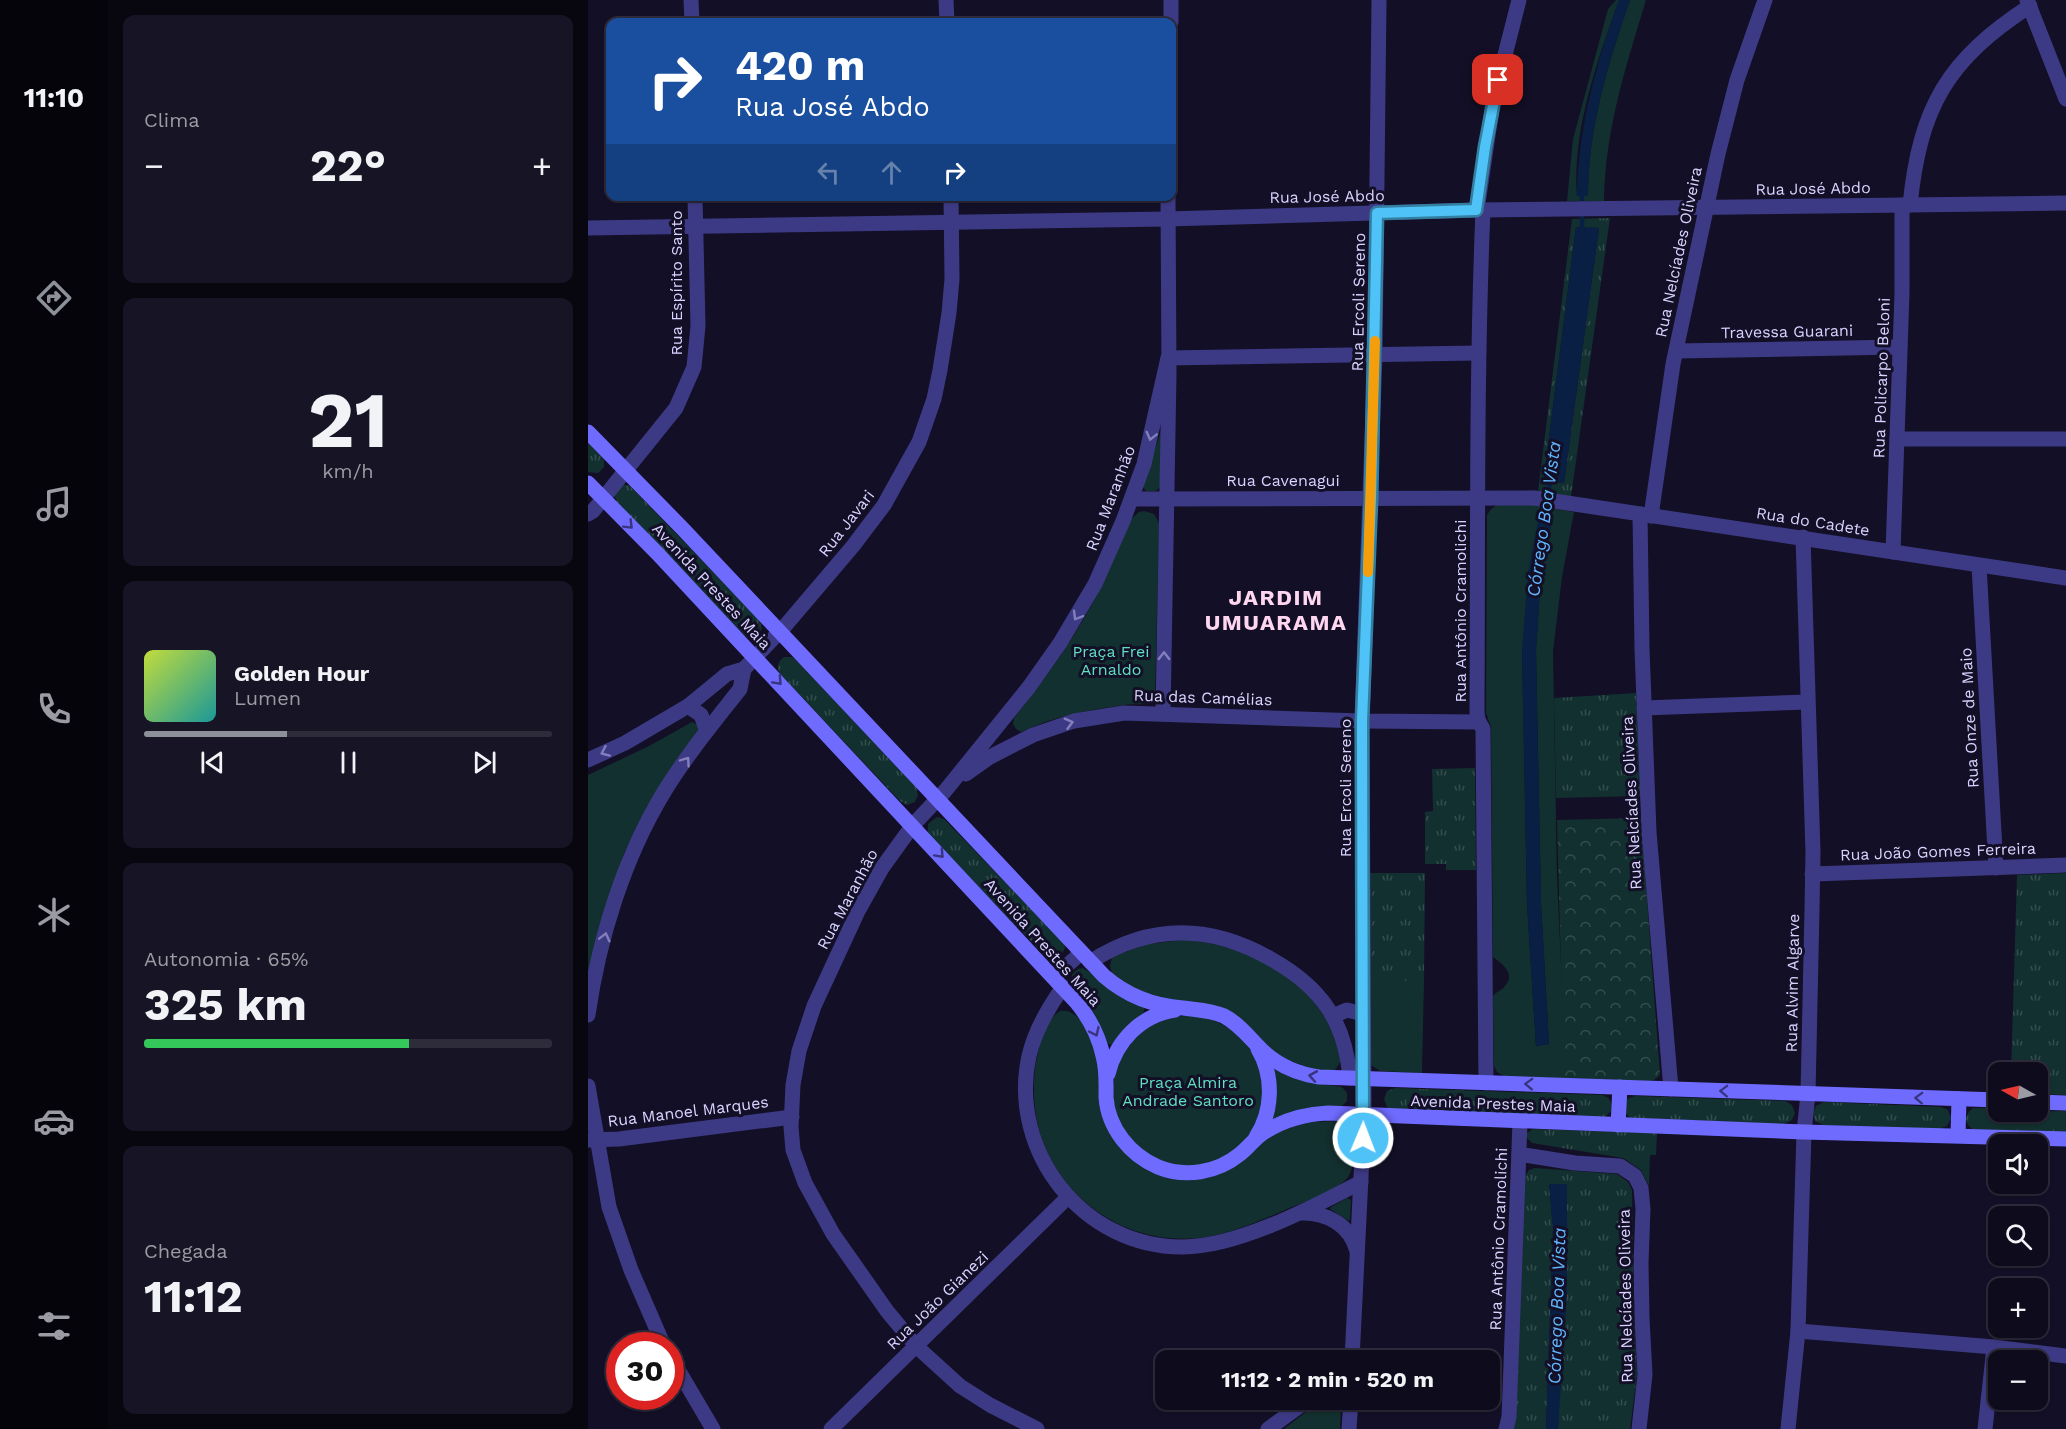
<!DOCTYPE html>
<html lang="pt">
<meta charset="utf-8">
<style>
body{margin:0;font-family:"Work Sans",sans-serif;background:#171425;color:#f1f3f6;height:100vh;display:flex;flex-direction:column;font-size:22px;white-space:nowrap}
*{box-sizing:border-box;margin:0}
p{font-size:20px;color:#9b9ba3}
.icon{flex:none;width:33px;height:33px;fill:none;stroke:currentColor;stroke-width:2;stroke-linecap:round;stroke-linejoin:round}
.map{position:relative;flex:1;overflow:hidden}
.panel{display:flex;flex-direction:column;gap:15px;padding:15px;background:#08060f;width:480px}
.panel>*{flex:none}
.hud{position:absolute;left:18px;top:18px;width:570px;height:183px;border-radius:12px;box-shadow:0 2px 4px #0004,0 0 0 2px #2e2b3b;background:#1a4fa0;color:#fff;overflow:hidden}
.needle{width:39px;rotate:278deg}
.tools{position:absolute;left:1400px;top:1062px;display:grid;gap:12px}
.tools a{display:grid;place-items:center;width:60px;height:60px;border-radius:12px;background:#0e0b1c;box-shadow:0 2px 4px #0004,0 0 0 2px #2e2b3b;font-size:30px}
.speed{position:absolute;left:18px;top:1332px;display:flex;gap:12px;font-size:30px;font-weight:700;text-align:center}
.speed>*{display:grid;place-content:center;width:78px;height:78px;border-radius:50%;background:#0e0b1c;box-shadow:0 2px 4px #0004,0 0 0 2px #2e2b3b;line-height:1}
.speed .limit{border:9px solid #d22;background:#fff;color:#111}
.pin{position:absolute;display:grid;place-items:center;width:51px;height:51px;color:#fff;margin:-26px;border-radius:12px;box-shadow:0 3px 9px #0006}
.me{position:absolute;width:66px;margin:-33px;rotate:1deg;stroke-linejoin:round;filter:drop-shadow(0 0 4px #0008)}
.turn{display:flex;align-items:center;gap:21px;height:126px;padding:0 30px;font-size:27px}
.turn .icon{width:78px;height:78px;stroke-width:2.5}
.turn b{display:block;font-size:42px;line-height:51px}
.lanes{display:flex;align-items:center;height:57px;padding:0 30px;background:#0003;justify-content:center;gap:30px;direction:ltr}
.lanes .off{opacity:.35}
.big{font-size:45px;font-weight:700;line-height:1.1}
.panel .card{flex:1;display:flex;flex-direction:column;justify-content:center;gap:9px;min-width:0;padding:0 21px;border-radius:12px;background:#171425}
.panel .dial{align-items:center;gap:0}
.dial b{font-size:78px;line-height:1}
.song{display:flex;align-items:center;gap:18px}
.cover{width:72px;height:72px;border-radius:9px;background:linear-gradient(135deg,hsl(70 70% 55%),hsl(180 70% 35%))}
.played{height:6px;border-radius:3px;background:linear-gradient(90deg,#8c9099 35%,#2e2b3b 35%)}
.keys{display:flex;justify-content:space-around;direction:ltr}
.heat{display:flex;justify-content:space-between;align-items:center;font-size:33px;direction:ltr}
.charge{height:9px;border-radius:4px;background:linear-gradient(90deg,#34c759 65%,#2e2b3b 0)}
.trip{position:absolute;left:567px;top:1350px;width:345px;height:60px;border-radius:12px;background:#0e0b1c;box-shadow:0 2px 4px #0004,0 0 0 2px #2e2b3b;font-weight:700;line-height:60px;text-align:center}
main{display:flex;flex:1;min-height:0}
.tab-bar{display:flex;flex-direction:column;width:108px;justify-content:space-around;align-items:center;background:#06040b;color:#9b9ba3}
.tab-bar .icon{width:42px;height:42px}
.tab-bar .on{color:#8c9099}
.tab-bar b{font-size:27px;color:#f1f3f6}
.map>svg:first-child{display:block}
.grass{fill:url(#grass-tufts);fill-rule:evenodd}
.forest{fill:url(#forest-crowns)}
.green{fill:#12302f;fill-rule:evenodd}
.water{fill:#0a1f44}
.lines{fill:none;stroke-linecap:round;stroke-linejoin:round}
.stream{stroke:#0a1f44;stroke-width:4.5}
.street{stroke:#3d3a85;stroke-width:15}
.secondary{stroke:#6f6bff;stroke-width:15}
.oneway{stroke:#837fbc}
.oneway2{stroke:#38347d}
.route-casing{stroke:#337fa1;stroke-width:15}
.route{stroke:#4fc3f7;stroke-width:10}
.slow{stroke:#f59e0b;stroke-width:10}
.labels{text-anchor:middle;stroke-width:6;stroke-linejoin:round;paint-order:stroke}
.street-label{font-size:16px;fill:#d9d4ff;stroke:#130f26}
.park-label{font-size:16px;fill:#5fe0c0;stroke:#130f26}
.water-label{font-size:18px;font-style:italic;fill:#62b6ff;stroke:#130f26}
.district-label{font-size:22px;font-weight:bold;letter-spacing:1.5px;fill:#ffd6f0;stroke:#130f26}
</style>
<main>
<nav class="tab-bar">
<b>11:10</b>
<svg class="icon on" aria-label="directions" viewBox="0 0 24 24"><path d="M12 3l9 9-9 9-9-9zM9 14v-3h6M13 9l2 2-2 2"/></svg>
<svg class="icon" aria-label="music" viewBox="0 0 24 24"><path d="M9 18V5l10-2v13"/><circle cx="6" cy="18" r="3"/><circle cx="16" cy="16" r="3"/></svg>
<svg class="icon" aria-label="phone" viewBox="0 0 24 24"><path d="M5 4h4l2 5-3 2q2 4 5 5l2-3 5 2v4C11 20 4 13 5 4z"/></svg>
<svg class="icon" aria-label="climate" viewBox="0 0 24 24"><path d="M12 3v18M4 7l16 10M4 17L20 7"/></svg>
<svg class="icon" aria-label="car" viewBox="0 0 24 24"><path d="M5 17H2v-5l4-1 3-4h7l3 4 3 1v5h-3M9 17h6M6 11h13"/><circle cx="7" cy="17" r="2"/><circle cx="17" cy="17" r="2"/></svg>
<svg class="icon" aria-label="filters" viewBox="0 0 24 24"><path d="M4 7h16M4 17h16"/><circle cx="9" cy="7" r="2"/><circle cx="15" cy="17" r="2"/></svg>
</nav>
<section class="panel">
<div class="card"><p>Clima</p>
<div class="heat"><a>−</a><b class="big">22°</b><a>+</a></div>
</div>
<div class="card dial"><b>21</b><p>km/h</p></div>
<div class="card">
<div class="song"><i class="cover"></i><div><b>Golden Hour</b><p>Lumen</p></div></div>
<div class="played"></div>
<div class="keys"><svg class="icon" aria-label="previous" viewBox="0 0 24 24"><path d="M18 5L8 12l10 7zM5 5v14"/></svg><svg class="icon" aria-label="pause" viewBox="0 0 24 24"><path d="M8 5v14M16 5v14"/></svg><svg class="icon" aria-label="next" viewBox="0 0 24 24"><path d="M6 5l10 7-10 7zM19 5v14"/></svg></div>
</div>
<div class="card"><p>Autonomia · 65%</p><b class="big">325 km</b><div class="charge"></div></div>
<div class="card"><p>Chegada</p><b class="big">11:12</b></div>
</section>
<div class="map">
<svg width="1478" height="1429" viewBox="0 0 1478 1429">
<defs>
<pattern id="grass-tufts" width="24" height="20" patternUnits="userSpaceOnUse" patternTransform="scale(1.5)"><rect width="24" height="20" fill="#12302f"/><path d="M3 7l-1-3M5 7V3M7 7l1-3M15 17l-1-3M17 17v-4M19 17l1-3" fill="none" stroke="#344d4e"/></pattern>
<pattern id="forest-crowns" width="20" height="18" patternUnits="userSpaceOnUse" patternTransform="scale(1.5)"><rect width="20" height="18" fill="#12302f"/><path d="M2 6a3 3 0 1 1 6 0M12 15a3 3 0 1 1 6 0" fill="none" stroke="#344d4e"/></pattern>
</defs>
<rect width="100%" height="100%" fill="#130f26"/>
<g class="grass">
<path d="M1022,218L983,497L950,491L984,219ZM988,227L1011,228L976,483L957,480V468Z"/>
<path d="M0,442L16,460V467L10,473L0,472Z"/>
<path d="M33,485H41L44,488L171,620L174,628L171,636L164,638L157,636L29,502L26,495Z"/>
<path d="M196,657H204L207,659L328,787L330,795L327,802L319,805L312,801L193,675C188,668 189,662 196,657Z"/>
<path d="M1048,693L1052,796L968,798L966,698Z"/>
<path d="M887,768L888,870H858V864H837V812L845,811L844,769Z"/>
<path d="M349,817L356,819L476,943L477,948L473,956L461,960L342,836L340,832V824Z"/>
<path d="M782,873H837L836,981H782Z"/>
<path d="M1478,873V1095L1449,1094V1072H1423L1429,875Z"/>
<path d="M807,1088L1014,1095C1023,1098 1024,1102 1023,1111L1017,1117L802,1110L799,1107L796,1099L799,1091Z"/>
<path d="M1047,1096L1197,1101L1204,1105L1207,1113L1204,1120L1196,1124L1046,1118H1042L1036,1111L1039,1099Z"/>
<path d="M1236,1102L1353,1107L1360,1110L1363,1118L1359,1126L1351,1129L1235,1125L1227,1121L1225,1113L1228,1106Z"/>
<path d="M1385,1108H1410V1112L1478,1111V1133L1384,1129C1376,1123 1376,1114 1385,1108Z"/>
<path d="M945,1129L1069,1133L1068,1155H1062L1061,1186L1053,1170L1035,1158L944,1143L939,1138V1133Z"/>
<path d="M947,1168L1029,1174L1040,1182L1044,1190L1046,1318L1049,1375L1042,1429H970L978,1184H961L965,1229L958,1429H925L937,1176L941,1170Z"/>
</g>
<path class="forest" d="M1053,818L1072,1075L1066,1080L1061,1081L976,1078L969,820Z"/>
<g class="green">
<path d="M1028,0H1031C1009,62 984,130 989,196H1000C1000,128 1020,64 1042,0H1058C1038,66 1017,130 1016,201H979L985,139L1020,9Z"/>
<path d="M573,431L572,487L568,491H558L555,487Z"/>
<path d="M909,505H946L986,512L974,577L965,651L969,877L976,1031V1078L916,1076L909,1072L906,1066L905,996C909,991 913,991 917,986C928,973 914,964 905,957L903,727L898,713L899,515L903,509ZM965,515L953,574L948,650L953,904L961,1044L948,1046L939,904L934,650Z"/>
<path d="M556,511L566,514L571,523L567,698C559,707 547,703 536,705C501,710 466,716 433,732L428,729L425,724L426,718C458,677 490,634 513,587C524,564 533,541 543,519L551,512Z"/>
<path d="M104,722L112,726L111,735L56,815L36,853L16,920L0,988V775L59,747Z"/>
<path d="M595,940C648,943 710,970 737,1018C745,1031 749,1046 753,1061L747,1070H726L693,1057L671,1039L579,1000L543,989L524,974L522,966L524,957L559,944Z"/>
<path d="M495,968L557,1007L555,1014L523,1045L519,1043L483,985L484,974L490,969Z"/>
<path d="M782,981H836L834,1073L792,1071L783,1065Z"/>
<path d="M472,1011C509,1005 516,1102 520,1127L588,1178L691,1132L718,1122L756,1121L765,1128C767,1140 768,1166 760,1177C753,1189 711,1204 697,1210C669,1222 640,1235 611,1238C522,1247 443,1176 446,1086C446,1066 453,1022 472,1011Z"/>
<circle cx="600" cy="1091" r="75"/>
<path d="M686,1068L724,1082L754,1087L759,1093V1101L753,1107L683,1121Z"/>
<path d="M759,1198L763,1200L762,1219L761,1221L742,1209L743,1207Z"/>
<path d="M733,1400H750L753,1403L752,1429H696Z"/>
</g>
<g class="water">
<path d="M1031,0H1042C1020,64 1000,128 1000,196H989C990,128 1008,64 1031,0Z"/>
<path d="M988,227L1011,228L976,483L957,480V468Z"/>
<path d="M952,511L965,514L953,574L948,650L953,904L961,1044L948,1046L939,904L934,650L940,573Z"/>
<path d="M961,1184H979V1294L970,1429H958L965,1229Z"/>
</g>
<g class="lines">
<g class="stream">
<path d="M994,232V192"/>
<path d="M957,517L963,475"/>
</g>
<g class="street">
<path d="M103,0L104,22"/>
<path d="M358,0L359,22"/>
<path d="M1439,0L1478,99"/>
<path d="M583,22V0"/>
<path d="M1322,205C1332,107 1359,60 1442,6"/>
<path d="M889,210L905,102L931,0"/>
<path d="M895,210C888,378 890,545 889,712L890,720L895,729L898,1083"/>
<path d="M0,228L579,219L889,210L1478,203"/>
<path d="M1088,351L1312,347"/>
<path d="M580,358L890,353"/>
<path d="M1309,439H1478"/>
<path d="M544,499L946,498L1478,578"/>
<path d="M0,514L5,511L88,408L106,367L110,326L107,196"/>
<path d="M1052,514L1054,649L1061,832L1083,1089"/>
<path d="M1063,516L1085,364L1130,154L1149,80L1177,0"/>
<path d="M1305,552L1314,293V205"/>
<path d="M1391,566L1408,868"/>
<path d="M100,706L113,715L119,731"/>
<path d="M1056,708L1219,702"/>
<path d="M575,714L581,374L580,196"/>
<path d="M0,760L37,743L100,706L139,674L156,669L197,626L265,546L296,505L331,442L346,399L352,370L361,313L364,279L363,196"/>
<path d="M378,774L402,757L445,735L486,721L536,713L774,721L891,722"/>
<path d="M1224,874L1478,865"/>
<path d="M502,962C562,923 622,924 683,959C733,987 757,1021 762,1078"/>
<path d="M466,977L493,953"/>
<path d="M475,987C460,1008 447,1030 441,1056C420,1152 496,1248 595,1247C650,1247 725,1207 773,1182"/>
<path d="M0,1015C11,938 36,858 76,792C98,756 126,722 152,689L156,669"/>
<path d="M745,1016L759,1010L775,1014"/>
<path d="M0,1086L21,1207L43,1270L76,1346"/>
<path d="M0,1140L31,1139L204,1117"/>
<path d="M931,1154L987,1163L1032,1166L1047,1176L1053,1188L1055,1209L1053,1263L1054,1318L1057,1375L1051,1429"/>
<path d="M712,1213C739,1212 762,1225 769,1251"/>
<path d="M1210,1331L1406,1347L1478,1356"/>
<path d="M82,1356L125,1429"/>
<path d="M764,1360L776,1116L774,721L787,355L791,0"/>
<path d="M243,1429L480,1197"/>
<path d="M449,1429L402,1405L372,1386L328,1346L299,1311L245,1234L217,1183L205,1150L203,1127L205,1085L211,1051L226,1006L270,911L294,868L325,825L357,791L441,687L472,643L507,584L535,521L556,464L580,358"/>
<path d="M680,1429L720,1400"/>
<path d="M761,1429L763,1400"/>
<path d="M918,1429L921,1417L932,1122"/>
<path d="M1200,1429L1210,1331L1216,1132L1220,1094L1224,910L1225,852L1215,537"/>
<path d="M1397,1429L1406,1347"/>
</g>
<g class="secondary">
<path d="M0,432L94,528L516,976C539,996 565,1006 595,1008C609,1010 622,1010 636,1016C653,1025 663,1040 677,1053C692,1066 711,1074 731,1077L1410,1100"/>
<path d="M0,483L69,553L489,1003C502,1019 511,1037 515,1056C519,1070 518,1083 518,1097C520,1128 542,1155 570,1167C597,1178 629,1173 652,1154C660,1148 666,1139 675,1133C695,1120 717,1114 740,1113L1216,1132L1478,1139"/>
<path d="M520,1074C528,1041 553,1015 587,1010"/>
<path d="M1449,1102L1478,1103"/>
<path d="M1030,1125L1032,1087"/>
<path d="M1370,1135L1371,1099"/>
<path d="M668,1137C685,1111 686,1076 670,1049"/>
</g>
</g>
<defs><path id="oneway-chevron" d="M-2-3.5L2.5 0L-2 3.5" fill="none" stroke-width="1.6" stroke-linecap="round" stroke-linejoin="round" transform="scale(1.5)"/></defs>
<g class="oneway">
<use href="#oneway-chevron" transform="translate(563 436) rotate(104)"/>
<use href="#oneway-chevron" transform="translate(489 616) rotate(120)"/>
<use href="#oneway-chevron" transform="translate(576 656) rotate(-89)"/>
<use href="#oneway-chevron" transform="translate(481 723) rotate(-15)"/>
<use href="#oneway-chevron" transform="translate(17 752) rotate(156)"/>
<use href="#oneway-chevron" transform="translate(98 761) rotate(-55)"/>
<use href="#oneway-chevron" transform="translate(17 937) rotate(-76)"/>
</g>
<g class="oneway2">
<use href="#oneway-chevron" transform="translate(41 525) rotate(45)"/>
<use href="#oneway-chevron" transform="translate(190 681) rotate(47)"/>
<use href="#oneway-chevron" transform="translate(352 854) rotate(47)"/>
<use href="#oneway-chevron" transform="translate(507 1032) rotate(65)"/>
<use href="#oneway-chevron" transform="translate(725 1076) rotate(-170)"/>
<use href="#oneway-chevron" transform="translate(941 1084) rotate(-178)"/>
<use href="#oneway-chevron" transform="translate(1136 1091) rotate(-178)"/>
<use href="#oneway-chevron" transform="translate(1331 1098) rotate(-178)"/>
</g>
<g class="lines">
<g class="route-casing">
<path id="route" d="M775,1138L774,721L783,498L789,213L888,210L897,147L910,80"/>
</g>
<use href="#route" class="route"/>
<path class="slow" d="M780,572L787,341"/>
</g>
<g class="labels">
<g class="street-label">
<text transform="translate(1225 188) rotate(-1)" y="6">Rua José Abdo</text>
<text transform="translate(739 196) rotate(-1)" y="6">Rua José Abdo</text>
<text transform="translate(1090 252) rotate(-78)" y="6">Rua Nelcíades Oliveira</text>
<text transform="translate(88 283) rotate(-90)" y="6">Rua Espírito Santo</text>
<text transform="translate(770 302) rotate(-89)" y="6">Rua Ercoli Sereno</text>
<text transform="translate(1199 331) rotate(-1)" y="6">Travessa Guarani</text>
<text transform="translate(1293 378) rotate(-88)" y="6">Rua Policarpo Beloni</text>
<text x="695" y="486">Rua Cavenagui</text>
<text transform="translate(522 498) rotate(-69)" y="6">Rua Maranhão</text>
<text transform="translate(1225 521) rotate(9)" y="6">Rua do Cadete</text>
<text transform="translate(258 523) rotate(-52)" y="6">Rua Javari</text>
<text transform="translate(124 586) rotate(47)" y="6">Avenida Prestes Maia</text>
<text transform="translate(872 611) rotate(-90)" y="6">Rua Antônio Cramolichi</text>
<text transform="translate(615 697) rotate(2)" y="6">Rua das Camélias</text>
<text transform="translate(1381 718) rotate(-93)" y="6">Rua Onze de Maio</text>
<text transform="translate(757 788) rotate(-90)" y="6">Rua Ercoli Sereno</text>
<text transform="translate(1043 803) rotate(-93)" y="6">Rua Nelcíades Oliveira</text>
<text transform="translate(1350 851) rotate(-2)" y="6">Rua João Gomes Ferreira</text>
<text transform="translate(259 899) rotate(-62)" y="6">Rua Maranhão</text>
<text transform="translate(455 942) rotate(48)" y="6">Avenida Prestes Maia</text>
<text transform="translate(1204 983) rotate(-89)" y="6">Rua Alvim Algarve</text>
<text transform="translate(905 1103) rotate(2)" y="6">Avenida Prestes Maia</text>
<text transform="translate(100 1111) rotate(-7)" y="6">Rua Manoel Marques</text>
<text transform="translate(910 1239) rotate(-88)" y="6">Rua Antônio Cramolichi</text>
<text transform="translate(1037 1296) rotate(-91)" y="6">Rua Nelcíades Oliveira</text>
<text transform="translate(349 1300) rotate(-44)" y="6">Rua João Gianezi</text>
</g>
<g class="park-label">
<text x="523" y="657">Praça Frei<tspan x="523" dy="18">Arnaldo</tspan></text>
<text x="600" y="1088">Praça Almira<tspan x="600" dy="18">Andrade Santoro</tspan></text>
</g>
<g class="water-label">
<text transform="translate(956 519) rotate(-82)" y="6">Córrego Boa Vista</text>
<text transform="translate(969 1306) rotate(-88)" y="6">Córrego Boa Vista</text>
</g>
<g class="district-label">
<text x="688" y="605">JARDIM<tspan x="688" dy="25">UMUARAMA</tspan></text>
</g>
</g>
</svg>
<div class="tools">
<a><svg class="needle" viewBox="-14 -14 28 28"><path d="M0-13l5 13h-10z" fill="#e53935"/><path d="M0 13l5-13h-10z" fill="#9b9ba3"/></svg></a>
<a><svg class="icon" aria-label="sound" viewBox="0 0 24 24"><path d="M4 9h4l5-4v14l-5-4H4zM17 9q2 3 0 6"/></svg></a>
<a><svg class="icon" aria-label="search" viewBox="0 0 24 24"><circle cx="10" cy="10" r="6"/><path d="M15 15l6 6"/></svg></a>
<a>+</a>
<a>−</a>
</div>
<div class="speed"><div class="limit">30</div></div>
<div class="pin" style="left:910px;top:80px;background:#d93025"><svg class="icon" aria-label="arrive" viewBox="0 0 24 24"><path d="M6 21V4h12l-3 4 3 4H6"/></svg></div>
<svg class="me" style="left:775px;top:1138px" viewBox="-20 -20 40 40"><circle r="17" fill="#4fc3f7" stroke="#fff" stroke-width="3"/><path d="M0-11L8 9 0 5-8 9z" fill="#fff"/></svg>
<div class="trip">11:12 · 2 min · 520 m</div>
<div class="hud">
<div class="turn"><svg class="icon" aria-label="right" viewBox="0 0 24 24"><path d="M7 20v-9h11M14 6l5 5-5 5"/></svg><div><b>420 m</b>Rua José Abdo</div></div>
<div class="lanes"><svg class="icon off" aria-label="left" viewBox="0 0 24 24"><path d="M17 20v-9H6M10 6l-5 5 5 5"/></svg><svg class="icon off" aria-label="ahead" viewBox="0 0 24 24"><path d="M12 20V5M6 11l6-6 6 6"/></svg><svg class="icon" aria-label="right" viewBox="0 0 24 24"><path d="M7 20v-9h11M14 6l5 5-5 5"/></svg></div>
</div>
</div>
</main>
